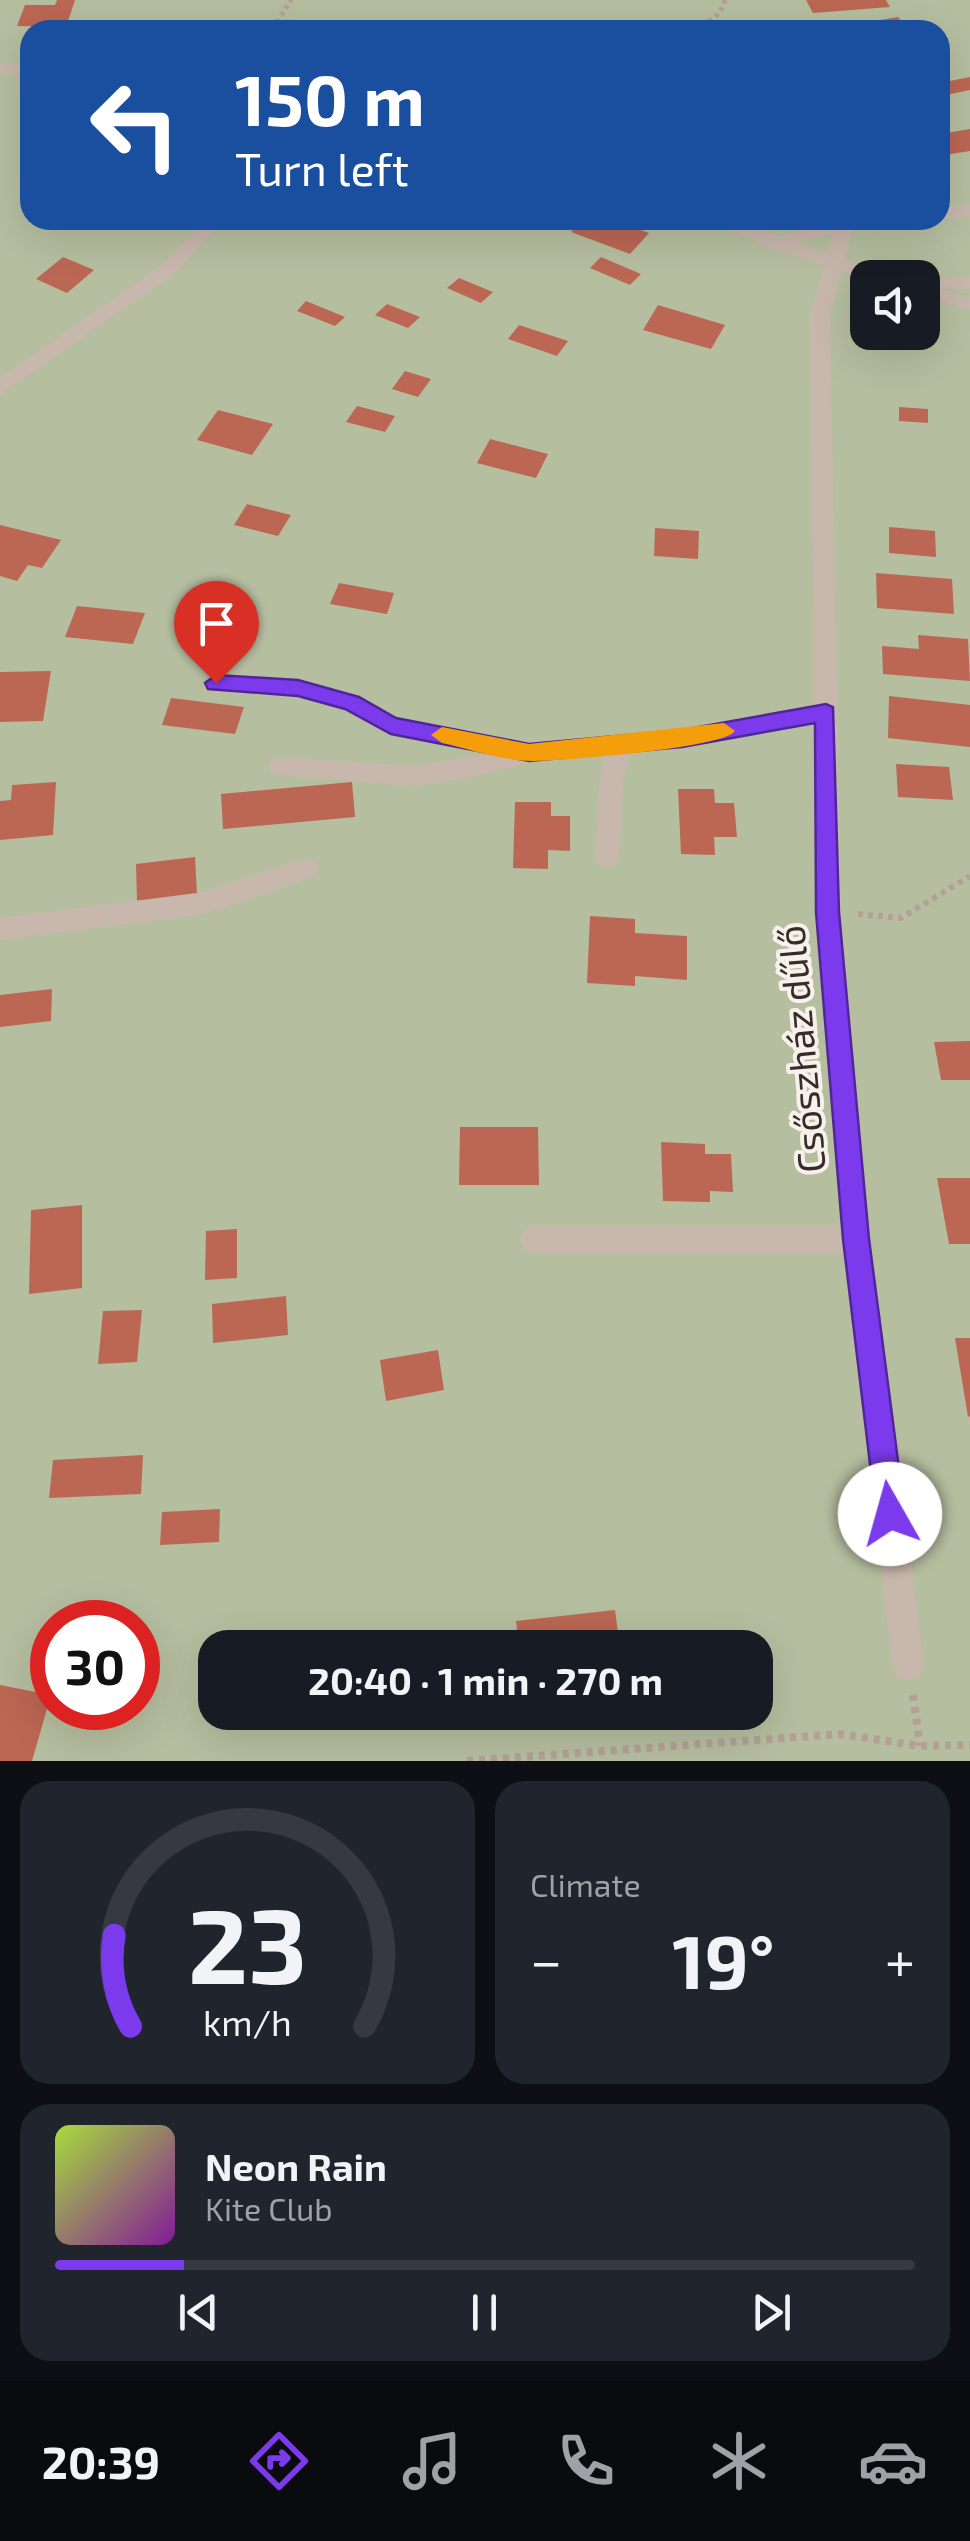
<!DOCTYPE html>
<meta charset="utf-8">
<style>
body{margin:0;font-family:"Exo 2",sans-serif;background:#20242c;color:#f1f3f6;height:100vh;display:flex;flex-direction:column;font-size:38px;white-space:nowrap}
*{box-sizing:border-box;margin:0}
p{font-size:32px;color:#9ea1a6}
.icon{flex:none;width:55px;height:55px;fill:none;stroke:currentColor;stroke-width:2;stroke-linecap:round;stroke-linejoin:round}
.map{position:relative;height:1761px;overflow:hidden}
.drawer{display:flex;flex-direction:column;gap:20px;padding:20px;background:#0d0f14;flex:1}
.drawer>*{flex:none}
.banner{position:absolute;left:20px;top:20px;width:930px;height:210px;border-radius:30px;box-shadow:0 10px 40px #0002;background:#1a4fa0;color:#fff;overflow:hidden}
.fabs{position:absolute;left:850px;top:260px;display:grid;gap:20px}
.fabs a{display:grid;place-items:center;width:90px;height:90px;border-radius:20px;background:#171b24;box-shadow:0 10px 40px #0002;font-size:50px}
.speed{position:absolute;left:30px;top:1600px;display:flex;gap:20px;font-size:50px;font-weight:700;text-align:center}
.speed>*{display:grid;place-content:center;width:130px;height:130px;border-radius:50%;background:#171b24;box-shadow:0 10px 40px #0002;line-height:1}
.speed .limit{border:15px solid #d22;background:#fff;color:#111}
.pin{position:absolute;display:grid;place-items:center;width:85px;height:85px;color:#fff;margin:-102px -42px;border-radius:50% 50% 50% 0;rotate:-45deg;box-shadow:0 0 10px #0007}
.pin .icon{rotate:45deg}
.me{position:absolute;width:110px;margin:-55px;rotate:353deg;stroke-linejoin:round;filter:drop-shadow(0 0 8px #0008)}
.turn{display:flex;align-items:center;gap:35px;height:210px;padding:0 50px;font-size:45px}
.turn .icon{width:130px;height:130px;stroke-width:2.5}
.turn b{display:block;font-size:70px;line-height:85px}
.big{font-size:75px;font-weight:700;line-height:1.1}
.drawer .widget{flex:1;display:flex;flex-direction:column;justify-content:center;gap:15px;min-width:0;padding:0 35px;border-radius:30px;background:#20242c}
.drawer .dial{align-items:center;gap:0}
.dial svg{height:260px;overflow:visible;fill:none;stroke:#363941;stroke-width:7;stroke-linecap:round;text-anchor:middle}
.dial text{fill:#f1f3f6;stroke:none}
.song{display:flex;align-items:center;gap:30px}
.cover{width:120px;height:120px;border-radius:15px;background:linear-gradient(135deg,hsl(80 70% 55%),hsl(290 70% 35%))}
.played{height:10px;border-radius:5px;background:linear-gradient(90deg,#7c3aed 15%,#363941 15%)}
.keys{display:flex;justify-content:space-around;direction:ltr}
.heat{display:flex;justify-content:space-between;align-items:center;font-size:55px;direction:ltr}
.drawer .tiles{flex:1;display:grid;gap:20px;grid-template-columns:1fr 1fr}
.widget:last-child{grid-column:span 2}
.trip{position:absolute;left:198px;top:1630px;width:575px;height:100px;border-radius:30px;background:#171b24;box-shadow:0 10px 40px #0002;font-weight:700;line-height:100px;text-align:center}
.tab-bar{display:flex;height:160px;justify-content:space-around;align-items:center;background:#090b0e;color:#9ea1a6}
.tab-bar .icon{width:70px;height:70px}
.tab-bar .current{color:#7c3aed}
.tab-bar b{font-size:45px;color:#f1f3f6}
.map>svg:first-child{display:block}
.green{fill:#b6bea0;fill-rule:evenodd}
.building{fill:#bb6753}
.lines{fill:none;stroke-linecap:round;stroke-linejoin:round}
.path-far2{stroke:#b3a196;stroke-width:5;stroke-dasharray:4 4;stroke-linecap:butt}
.path-far1{stroke:#b3a196;stroke-width:6;stroke-dasharray:5 5;stroke-linecap:butt}
.path{stroke:#b3a196;stroke-width:8;stroke-dasharray:6 6;stroke-linecap:butt}
.minor{fill:#c8b7ac;fill-rule:evenodd}
.route{fill:#7c3aed;stroke:#51269a;stroke-width:2.5}
.slow{fill:#f59e0b}
.labels{text-anchor:middle;stroke-width:8;stroke-linejoin:round;paint-order:stroke}
.street-label{font-size:38px;fill:#362d2a;stroke:#f8f1eb}
</style>
<div class="map">
<svg width="970" height="1761" viewBox="0 0 970 1761">
<rect width="100%" height="100%" fill="#f0e7df"/>
<path class="green" d="M0,0H970V1761H0ZM30,30H940V220H30ZM868,278H922V332H868ZM52,1622H138V1708H52ZM215,1648H755V1712H215Z"/>
<g class="building">
<path d="M57,0H75L66,27L17,26L25,5H55Z"/>
<path d="M806,0H886L890,7L813,13Z"/>
<path d="M898,17L909,30H833V28Z"/>
<path d="M970,77V90L946,95L940,89V83Z"/>
<path d="M970,129V151L945,155L940,149V134Z"/>
<path d="M582,220H613L649,233L630,254L571,232Z"/>
<path d="M63,257L94,270L67,293L36,279Z"/>
<path d="M601,257L641,274L630,285L590,268Z"/>
<path d="M459,278L493,292L481,303L447,288Z"/>
<path d="M306,301L345,317L335,326L297,311Z"/>
<path d="M387,304L420,317L408,328L375,315Z"/>
<path d="M658,305L725,325L711,349L643,330Z"/>
<path d="M519,325L568,341L557,356L508,339Z"/>
<path d="M860,329L891,332V343L859,340Z"/>
<path d="M405,371L431,379L418,397L392,389Z"/>
<path d="M357,406L395,416L385,432L346,422Z"/>
<path d="M899,407L928,409V423L899,421Z"/>
<path d="M218,410L273,424L252,455L197,440Z"/>
<path d="M490,439L548,454L536,478L477,463Z"/>
<path d="M247,504L291,515L278,536L234,525Z"/>
<path d="M0,525L61,540L42,568L28,565L17,581L0,576Z"/>
<path d="M889,527L935,531L936,557L889,553Z"/>
<path d="M655,528L699,531L698,559L654,556Z"/>
<path d="M876,573L952,579L954,614L877,608Z"/>
<path d="M339,583L394,593L387,614L330,604Z"/>
<path d="M77,606L145,613L133,644L65,637Z"/>
<path d="M918,635L968,639L970,681L883,674L882,646L919,649Z"/>
<path d="M51,671L43,721L0,722V672Z"/>
<path d="M889,696L970,705V747L888,738Z"/>
<path d="M171,698L244,707L235,734L162,725Z"/>
<path d="M896,764L949,767L953,800L898,797Z"/>
<path d="M56,782L53,835L0,840V801L11,800L12,785Z"/>
<path d="M352,782L355,817L223,829L221,794Z"/>
<path d="M678,789H714L715,803H734L737,837H714L715,855L681,854Z"/>
<path d="M515,802H551V816H570V851L548,850V869L513,868Z"/>
<path d="M195,857L197,894L137,901L136,864Z"/>
<path d="M590,916L635,919V933L687,936V980L635,976V986L587,983Z"/>
<path d="M52,989L51,1021L0,1027V995Z"/>
<path d="M970,1041V1080H941L934,1042Z"/>
<path d="M460,1127H538L539,1185H459Z"/>
<path d="M661,1142L705,1144V1154H731L733,1192L710,1191V1202L663,1201Z"/>
<path d="M937,1178H970V1244H949Z"/>
<path d="M82,1205V1288L29,1294L31,1210Z"/>
<path d="M237,1229V1278L205,1280L206,1231Z"/>
<path d="M286,1296L288,1335L213,1343L212,1304Z"/>
<path d="M142,1310L137,1362L98,1364L103,1311Z"/>
<path d="M955,1338H970V1416L968,1417Z"/>
<path d="M438,1350L444,1390L386,1401L380,1360Z"/>
<path d="M143,1455L141,1494L49,1498L53,1460Z"/>
<path d="M220,1509L219,1542L160,1545L162,1512Z"/>
<path d="M615,1610L620,1648H519L516,1621Z"/>
<path d="M0,1685L51,1695L32,1761H0Z"/>
</g>
<g class="lines">
<g class="path-far2">
<path d="M277,22L416,23L549,30"/>
<path d="M279,30L277,22L291,0"/>
<path d="M554,30H623"/>
<path d="M662,30C688,28 717,29 725,0"/>
</g>
<path class="path-far1" d="M858,914L901,918L970,876"/>
<g class="path">
<path d="M913,1695L920,1746"/>
<path d="M467,1761L840,1734L920,1746L970,1745"/>
</g>
<g class="minor">
<path d="M30,61V71L0,74V64Z"/>
<path d="M970,204V216L940,220V208Z"/>
<path d="M205,220H224L175,273L0,395V378L161,265Z"/>
<path d="M707,220H734L780,236L842,220H893L884,226L852,230L845,259L890,278L868,280L842,271L830,317L841,912L870,1239L924,1664L920,1676L908,1680L896,1676L892,1664L843,1253H534L524,1249L520,1239L524,1229L534,1225H841L815,912L814,723L682,748L629,753L623,783L619,858L616,865H598L595,858L599,783L605,755L529,762L473,777L411,786L279,775L271,773L267,766L271,759L279,757L411,766L489,754L391,734L345,709L298,697L216,692L204,683L216,674L298,679L360,696L397,717L528,744L682,730L814,705L810,317L824,265L768,247ZM833,234L827,253L798,243Z"/>
<path d="M970,277V289H940L970,298V310L922,296V278Z"/>
<path d="M307,858L316,861L319,868L316,875L205,914L0,940V918L205,892Z"/>
</g>
</g>
<path class="route" d="M216,675L298,680L359,697L396,718L529,744L682,730L826,704L833,707L839,912L869,1239L905,1514L901,1524L890,1529L880,1524L876,1514L843,1239L816,912L815,723L682,747L529,761L391,734L345,709L298,696L208,689L205,683Z"/>
<path class="slow" d="M724,723L735,731C724,748 561,761 532,761C503,761 470,749 442,743L431,735L442,727L529,744Z"/>
<g class="labels">
<g class="street-label">
<text transform="translate(802 1049) rotate(-95)" y="13">Csőszház dűlő</text>
</g>
</g>
</svg>
<div class="fabs">
<a><svg class="icon" aria-label="sound" viewBox="0 0 24 24"><path d="M4 9h4l5-4v14l-5-4H4zM17 9q2 3 0 6"/></svg></a>
</div>
<div class="speed"><div class="limit">30</div></div>
<div class="pin" style="left:216px;top:683px;background:#d93025"><svg class="icon" aria-label="arrive" viewBox="0 0 24 24"><path d="M6 21V4h12l-3 4 3 4H6"/></svg></div>
<svg class="me" style="left:890px;top:1514px" viewBox="-20 -20 40 40"><circle r="19" fill="#fff"/><path d="M0-13L10 11 0 6-10 11z" fill="#7c3aed"/></svg>
<div class="trip">20:40 · 1 min · 270 m</div>
<div class="banner">
<div class="turn"><svg class="icon" aria-label="left" viewBox="0 0 24 24"><path d="M17 20v-9H6M10 6l-5 5 5 5"/></svg><div><b>150 m</b>Turn left</div></div>
</div>
</div>
<section class="drawer">
<div class="tiles">
<div class="widget dial"><svg viewBox="0 0 100 80">
<path d="M14 69A42 42 0 1 1 86 69"/>
<path d="M14 69A42 42 0 0 1 9 41" stroke="#7c3aed"/>
<text x="50" y="56" font-size="32" font-weight="700">23</text>
<text x="50" y="72" font-size="11">km/h</text>
</svg></div>
<div class="widget"><p>Climate</p>
<div class="heat"><a>−</a><b class="big">19°</b><a>+</a></div>
</div>
<div class="widget">
<div class="song"><i class="cover"></i><div><b>Neon Rain</b><p>Kite Club</p></div></div>
<div class="played"></div>
<div class="keys"><svg class="icon" aria-label="previous" viewBox="0 0 24 24"><path d="M18 5L8 12l10 7zM5 5v14"/></svg><svg class="icon" aria-label="pause" viewBox="0 0 24 24"><path d="M8 5v14M16 5v14"/></svg><svg class="icon" aria-label="next" viewBox="0 0 24 24"><path d="M6 5l10 7-10 7zM19 5v14"/></svg></div>
</div>
</div>
</section>
<nav class="tab-bar">
<b>20:39</b>
<svg class="icon current" aria-label="directions" viewBox="0 0 24 24"><path d="M12 3l9 9-9 9-9-9zM9 14v-3h6M13 9l2 2-2 2"/></svg>
<svg class="icon" aria-label="music" viewBox="0 0 24 24"><path d="M9 18V5l10-2v13"/><circle cx="6" cy="18" r="3"/><circle cx="16" cy="16" r="3"/></svg>
<svg class="icon" aria-label="phone" viewBox="0 0 24 24"><path d="M5 4h4l2 5-3 2q2 4 5 5l2-3 5 2v4C11 20 4 13 5 4z"/></svg>
<svg class="icon" aria-label="climate" viewBox="0 0 24 24"><path d="M12 3v18M4 7l16 10M4 17L20 7"/></svg>
<svg class="icon" aria-label="car" viewBox="0 0 24 24"><path d="M5 17H2v-5l4-1 3-4h7l3 4 3 1v5h-3M9 17h6M6 11h13"/><circle cx="7" cy="17" r="2"/><circle cx="17" cy="17" r="2"/></svg>
</nav>
